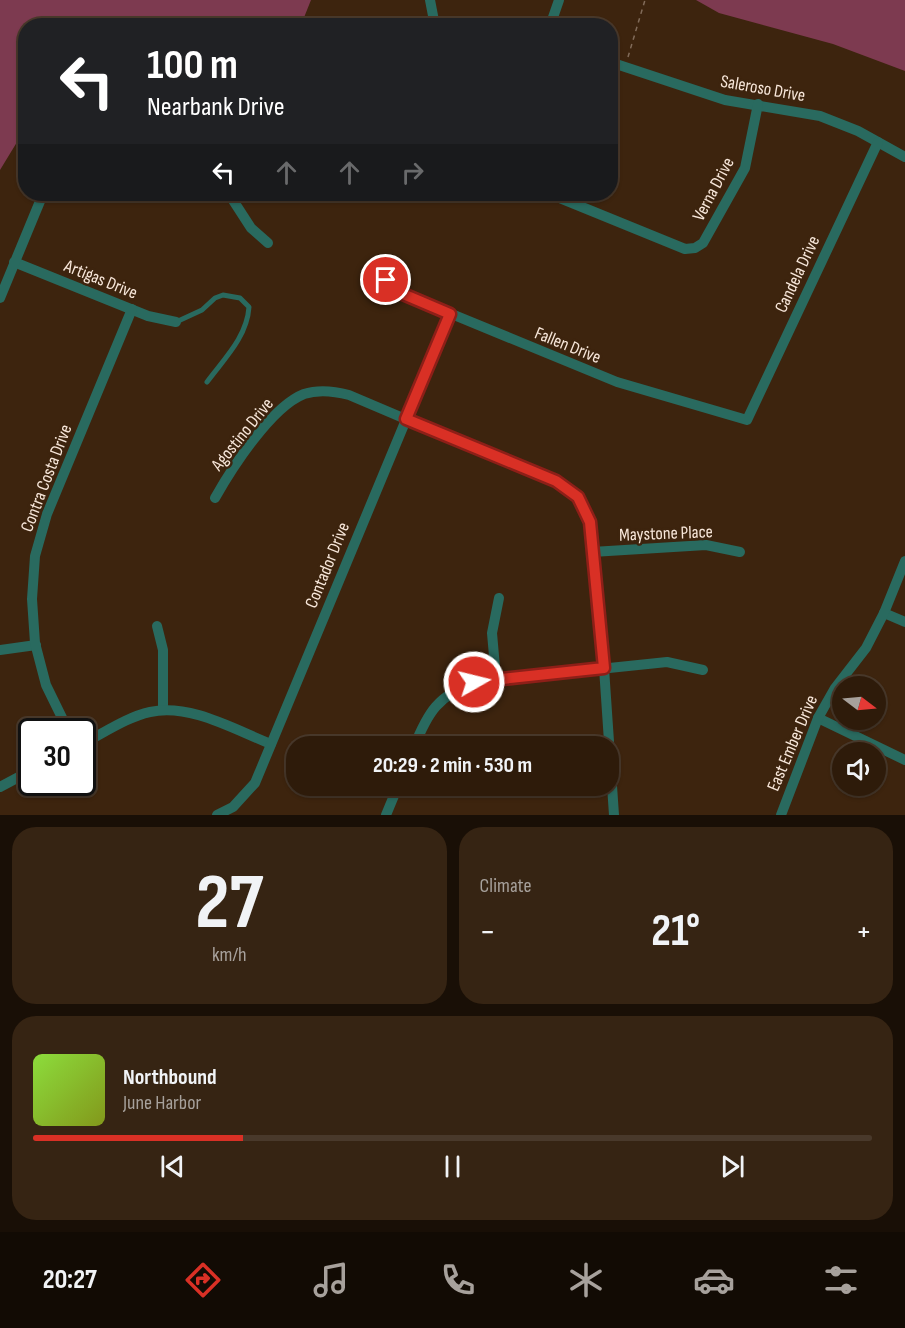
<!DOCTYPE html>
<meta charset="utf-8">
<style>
body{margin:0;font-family:"Sofia Sans Condensed",sans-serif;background:#362413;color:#f1f3f6;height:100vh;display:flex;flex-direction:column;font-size:22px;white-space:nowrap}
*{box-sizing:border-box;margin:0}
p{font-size:20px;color:#a7a19c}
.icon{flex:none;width:33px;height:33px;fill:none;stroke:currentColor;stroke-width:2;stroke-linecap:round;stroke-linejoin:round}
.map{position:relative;height:815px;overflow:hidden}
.details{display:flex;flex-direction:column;gap:12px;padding:12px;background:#190f06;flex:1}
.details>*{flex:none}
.guide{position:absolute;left:18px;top:18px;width:600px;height:183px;border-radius:24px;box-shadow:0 2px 4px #0004,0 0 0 2px #49392b;background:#202124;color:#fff;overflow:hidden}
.needle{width:39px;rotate:106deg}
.fabs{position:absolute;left:832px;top:676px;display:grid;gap:12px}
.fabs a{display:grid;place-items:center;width:54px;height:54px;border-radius:50%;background:#2e1b0a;box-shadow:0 2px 4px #0004,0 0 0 2px #49392b;font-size:30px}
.speed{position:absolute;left:18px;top:718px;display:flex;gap:12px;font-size:30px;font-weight:700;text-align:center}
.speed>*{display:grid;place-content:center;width:78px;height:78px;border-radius:50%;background:#2e1b0a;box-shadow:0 2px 4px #0004,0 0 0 2px #49392b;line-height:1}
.speed .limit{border:3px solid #111;border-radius:9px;background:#fff;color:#111}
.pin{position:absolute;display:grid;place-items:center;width:51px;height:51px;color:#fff;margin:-26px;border:3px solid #fff;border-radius:50%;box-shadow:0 2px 6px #0007}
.me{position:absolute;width:66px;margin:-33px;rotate:82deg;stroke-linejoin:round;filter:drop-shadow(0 0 4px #0008)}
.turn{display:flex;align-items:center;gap:21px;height:126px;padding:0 30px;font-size:27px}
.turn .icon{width:78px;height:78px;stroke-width:2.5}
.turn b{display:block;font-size:42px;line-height:51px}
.lanes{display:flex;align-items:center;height:57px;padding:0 30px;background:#0003;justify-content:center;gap:30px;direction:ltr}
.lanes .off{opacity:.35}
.big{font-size:45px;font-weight:700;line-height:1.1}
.details .widget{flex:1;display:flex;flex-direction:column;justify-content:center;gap:9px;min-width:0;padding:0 21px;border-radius:24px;background:#362413}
.details .dial{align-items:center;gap:0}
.dial b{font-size:78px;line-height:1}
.song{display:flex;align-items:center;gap:18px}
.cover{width:72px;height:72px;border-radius:9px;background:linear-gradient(135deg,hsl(90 70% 55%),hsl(70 70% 35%))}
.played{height:6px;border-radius:3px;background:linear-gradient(90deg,#d93025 25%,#49392b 25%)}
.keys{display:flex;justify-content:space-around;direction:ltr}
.heat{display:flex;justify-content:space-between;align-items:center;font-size:33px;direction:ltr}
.details .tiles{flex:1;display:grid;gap:12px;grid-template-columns:1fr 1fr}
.widget:last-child{grid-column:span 2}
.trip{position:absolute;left:286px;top:736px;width:333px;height:60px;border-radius:24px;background:#2e1b0a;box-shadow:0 2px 4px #0004,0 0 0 2px #49392b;font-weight:700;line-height:60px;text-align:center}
.tabs{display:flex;height:96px;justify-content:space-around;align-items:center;background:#120b04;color:#a7a19c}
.tabs .icon{width:42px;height:42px}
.tabs .active{color:#d93025}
.tabs b{font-size:27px;color:#f1f3f6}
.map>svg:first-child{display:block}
.green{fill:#7d3a50}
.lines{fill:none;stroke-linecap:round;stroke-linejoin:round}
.path{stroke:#816b59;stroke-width:1.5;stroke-dasharray:4.5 4.5;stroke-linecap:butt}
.service{stroke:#296a5f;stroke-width:5}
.minor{stroke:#296a5f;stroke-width:10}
.route-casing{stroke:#8d1f18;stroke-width:15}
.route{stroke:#d93025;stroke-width:10}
.labels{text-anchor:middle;stroke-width:5;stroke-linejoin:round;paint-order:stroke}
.street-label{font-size:18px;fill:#f8e7da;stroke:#3d240e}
</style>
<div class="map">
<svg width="905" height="815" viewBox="0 0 905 815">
<rect width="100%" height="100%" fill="#3d240e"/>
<g class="green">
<path d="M0,0H311L301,25L26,26L25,129L0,170Z"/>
<path d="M696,0H905V71L833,44L719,13Z"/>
</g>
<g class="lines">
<path class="path" d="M628,57L645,0"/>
<path class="service" d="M176,322L202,310L215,298L223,295L240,298L249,307C247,337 224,359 207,382"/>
<g class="minor">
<path d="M430,0L435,26"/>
<path d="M550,26L559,0"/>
<path d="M610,62L725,100L820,116L858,131L905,157"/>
<path d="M229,194L251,228L268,243"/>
<path d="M550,194L685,249L695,248L703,243L745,168L758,104"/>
<path d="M14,262L148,316L176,322"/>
<path d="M386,281L403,294L617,382L747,420L878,142"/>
<path d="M0,298L43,194"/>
<path d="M215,498C232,468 271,407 304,394C319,389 334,391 349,395L568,488L578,497L590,522L604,668L614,815"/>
<path d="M592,552L706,545L740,552"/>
<path d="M884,613L905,622"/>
<path d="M157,626L163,650V710"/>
<path d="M0,650L36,645"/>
<path d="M496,679L492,633L499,598"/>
<path d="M818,718L905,760"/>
<path d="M69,732L46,685L35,643L32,599L35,556L47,514L132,309"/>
<path d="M82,744C104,733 127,717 150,712C190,703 235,730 271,744"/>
<path d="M414,747C428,712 438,696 474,682L667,662L703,670"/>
<path d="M0,787L32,770"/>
<path d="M217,815L233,807L255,783L450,314"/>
<path d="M386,815L398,786"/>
<path d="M781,815L818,718L835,688L866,648L884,613L905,561"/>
</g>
</g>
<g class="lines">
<g class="route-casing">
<path id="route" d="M386,280L403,294L450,314L406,419L556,481L578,497L590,522L604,668L474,682"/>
</g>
<use href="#route" class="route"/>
</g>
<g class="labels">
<g class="street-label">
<text transform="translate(763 88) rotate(10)" y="6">Saleroso Drive</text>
<text transform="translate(713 189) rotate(-62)" y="6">Verna Drive</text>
<text transform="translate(797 274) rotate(-65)" y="6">Candela Drive</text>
<text transform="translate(101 279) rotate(22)" y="6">Artigas Drive</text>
<text transform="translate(568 345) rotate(22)" y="6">Fallen Drive</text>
<text transform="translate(242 434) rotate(-51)" y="6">Agostino Drive</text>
<text transform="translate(46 478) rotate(-69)" y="6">Contra Costa Drive</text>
<text transform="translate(666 533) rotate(-2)" y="6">Maystone Place</text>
<text transform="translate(327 565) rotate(-68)" y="6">Contador Drive</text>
<text transform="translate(792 743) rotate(-67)" y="6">East Ember Drive</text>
</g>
</g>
</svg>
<div class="fabs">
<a><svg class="needle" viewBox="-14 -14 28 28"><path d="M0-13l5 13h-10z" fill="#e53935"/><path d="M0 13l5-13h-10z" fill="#a7a19c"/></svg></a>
<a><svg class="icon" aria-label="sound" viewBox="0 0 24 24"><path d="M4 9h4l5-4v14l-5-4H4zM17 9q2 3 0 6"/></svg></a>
</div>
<div class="speed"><div class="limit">30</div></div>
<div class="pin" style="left:386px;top:280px;background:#d93025"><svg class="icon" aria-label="arrive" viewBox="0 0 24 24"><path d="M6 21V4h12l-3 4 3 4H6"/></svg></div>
<svg class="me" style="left:474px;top:682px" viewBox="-20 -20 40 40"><circle r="17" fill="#d93025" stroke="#fff" stroke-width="3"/><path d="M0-11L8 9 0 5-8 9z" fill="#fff"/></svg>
<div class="trip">20:29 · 2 min · 530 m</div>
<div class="guide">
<div class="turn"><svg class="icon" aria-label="left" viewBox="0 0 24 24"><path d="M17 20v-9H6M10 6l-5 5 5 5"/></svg><div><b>100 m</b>Nearbank Drive</div></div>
<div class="lanes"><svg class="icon" aria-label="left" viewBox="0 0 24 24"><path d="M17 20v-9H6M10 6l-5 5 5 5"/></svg><svg class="icon off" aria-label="ahead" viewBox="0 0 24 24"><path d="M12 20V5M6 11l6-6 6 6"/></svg><svg class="icon off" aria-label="ahead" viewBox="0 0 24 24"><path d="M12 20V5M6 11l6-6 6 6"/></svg><svg class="icon off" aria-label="right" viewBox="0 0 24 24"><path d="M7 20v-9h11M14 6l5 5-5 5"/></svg></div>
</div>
</div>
<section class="details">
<div class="tiles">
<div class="widget dial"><b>27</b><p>km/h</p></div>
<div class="widget"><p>Climate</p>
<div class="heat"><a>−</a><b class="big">21°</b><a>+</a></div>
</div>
<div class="widget">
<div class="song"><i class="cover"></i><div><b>Northbound</b><p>June Harbor</p></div></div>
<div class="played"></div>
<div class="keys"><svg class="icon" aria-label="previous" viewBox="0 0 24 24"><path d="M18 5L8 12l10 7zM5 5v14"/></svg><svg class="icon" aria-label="pause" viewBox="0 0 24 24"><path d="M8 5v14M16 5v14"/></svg><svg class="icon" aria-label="next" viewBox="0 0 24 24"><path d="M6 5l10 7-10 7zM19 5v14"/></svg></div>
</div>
</div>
</section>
<nav class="tabs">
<b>20:27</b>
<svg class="icon active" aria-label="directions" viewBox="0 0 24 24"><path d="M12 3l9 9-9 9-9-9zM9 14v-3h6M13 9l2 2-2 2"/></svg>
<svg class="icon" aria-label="music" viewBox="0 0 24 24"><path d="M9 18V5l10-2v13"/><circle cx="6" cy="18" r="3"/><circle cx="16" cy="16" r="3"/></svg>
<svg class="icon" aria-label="phone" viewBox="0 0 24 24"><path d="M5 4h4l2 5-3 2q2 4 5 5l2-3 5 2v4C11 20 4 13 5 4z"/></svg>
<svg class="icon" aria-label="climate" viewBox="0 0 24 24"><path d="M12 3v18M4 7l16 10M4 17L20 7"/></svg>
<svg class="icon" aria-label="car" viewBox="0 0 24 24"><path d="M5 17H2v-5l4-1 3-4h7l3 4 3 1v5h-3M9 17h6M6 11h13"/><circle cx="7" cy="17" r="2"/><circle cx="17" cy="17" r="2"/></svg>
<svg class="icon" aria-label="filters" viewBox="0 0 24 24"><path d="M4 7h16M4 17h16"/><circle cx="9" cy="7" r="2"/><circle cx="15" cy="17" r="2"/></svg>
</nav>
